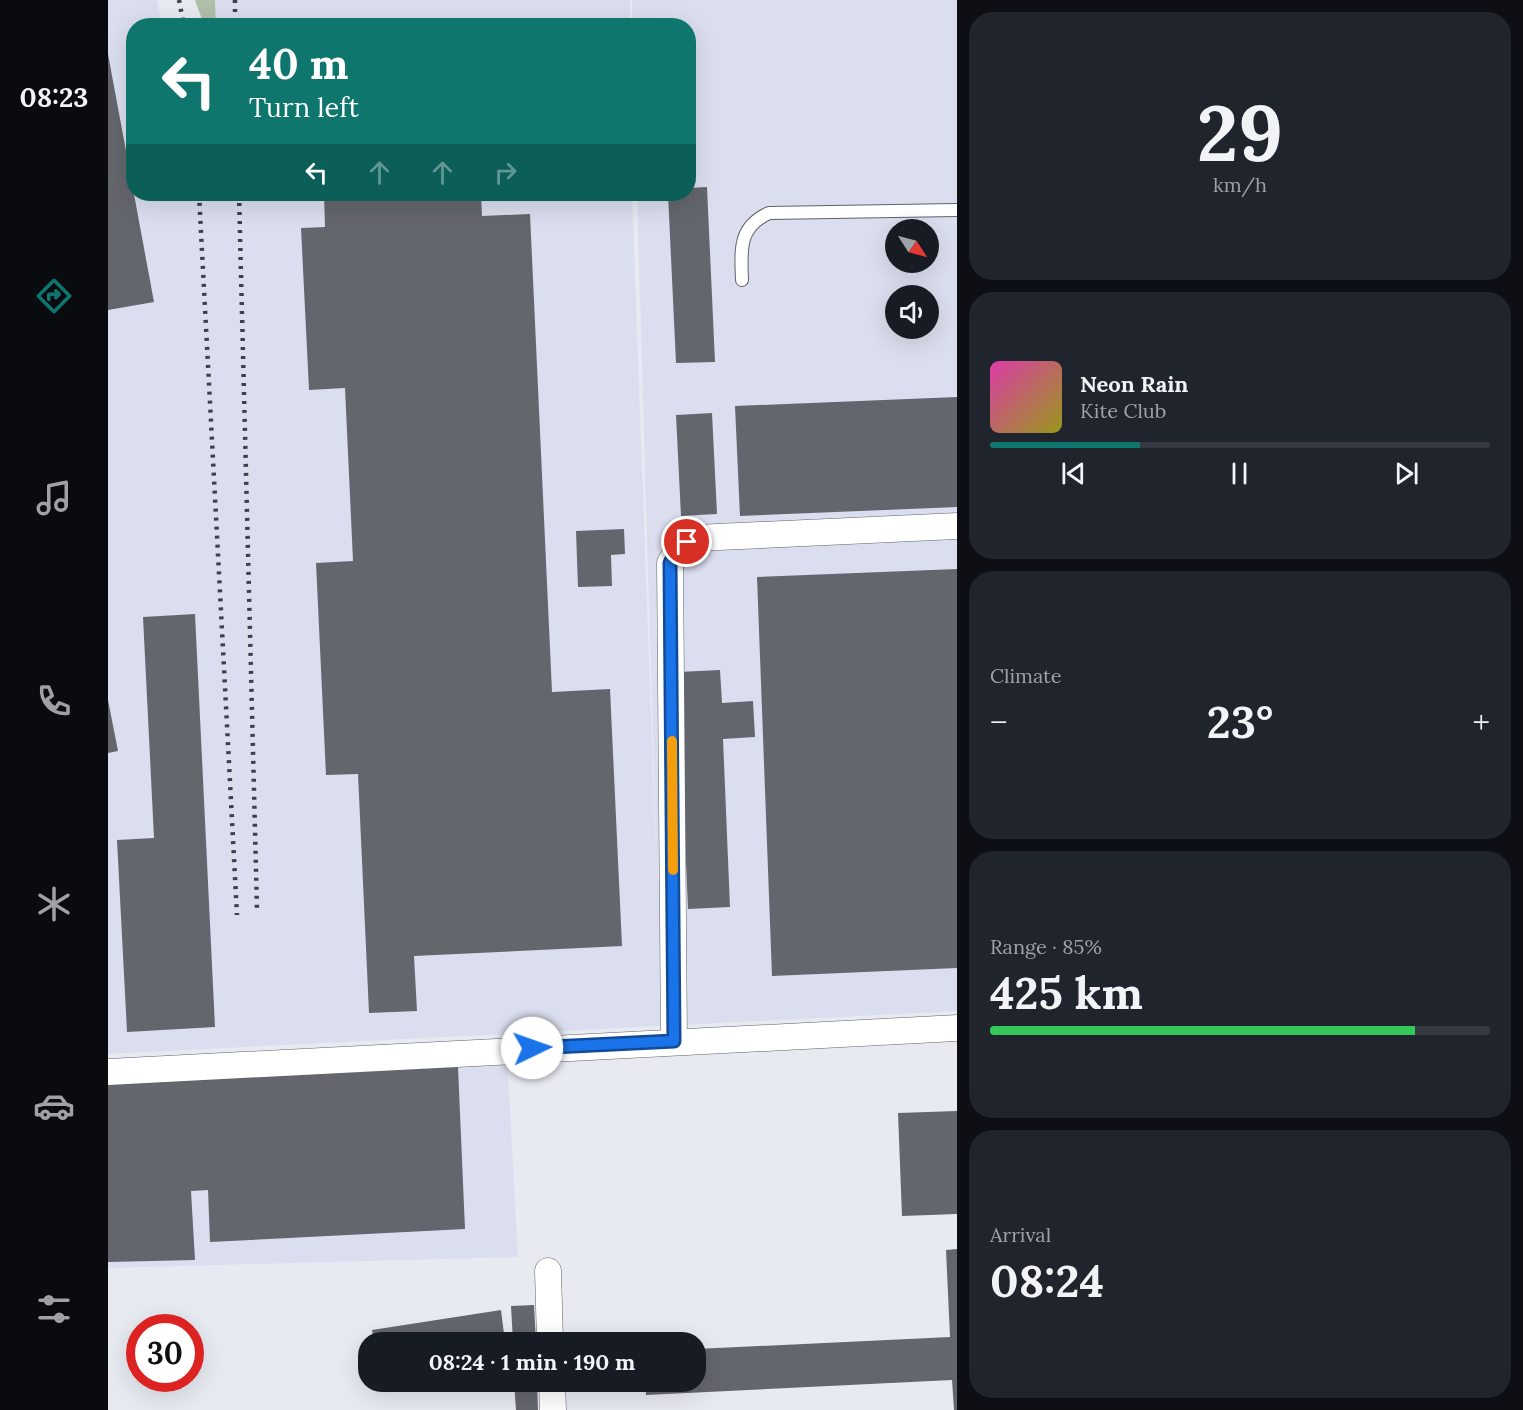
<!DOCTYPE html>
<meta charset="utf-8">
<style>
body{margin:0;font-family:Lora,serif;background:#20242c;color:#f1f3f6;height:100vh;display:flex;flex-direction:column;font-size:22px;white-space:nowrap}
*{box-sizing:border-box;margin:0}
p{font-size:20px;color:#9ea1a6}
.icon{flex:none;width:33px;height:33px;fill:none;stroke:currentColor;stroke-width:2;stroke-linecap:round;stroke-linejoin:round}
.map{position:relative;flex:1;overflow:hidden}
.details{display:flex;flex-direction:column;gap:12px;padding:12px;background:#0d0f14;width:566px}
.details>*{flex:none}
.hud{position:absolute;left:18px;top:18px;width:570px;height:183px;border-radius:24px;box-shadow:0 6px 24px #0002;background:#0f766e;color:#fff;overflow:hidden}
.needle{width:39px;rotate:126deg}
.tools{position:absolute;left:777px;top:219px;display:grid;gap:12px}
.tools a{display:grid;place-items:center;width:54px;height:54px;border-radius:50%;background:#171b24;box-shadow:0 6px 24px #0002;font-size:30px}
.speed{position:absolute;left:18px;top:1314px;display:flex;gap:12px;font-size:30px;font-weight:700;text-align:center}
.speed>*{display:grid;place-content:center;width:78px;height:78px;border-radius:50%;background:#171b24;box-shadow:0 6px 24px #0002;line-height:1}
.speed .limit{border:9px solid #d22;background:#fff;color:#111}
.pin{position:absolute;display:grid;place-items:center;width:51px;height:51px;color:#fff;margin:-26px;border:3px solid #fff;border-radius:50%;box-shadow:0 2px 6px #0007}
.me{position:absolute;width:66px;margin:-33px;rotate:87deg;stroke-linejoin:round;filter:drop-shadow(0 0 4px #0008)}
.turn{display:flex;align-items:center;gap:21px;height:126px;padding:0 24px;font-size:27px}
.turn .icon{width:78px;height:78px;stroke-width:2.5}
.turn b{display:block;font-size:42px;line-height:51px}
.lanes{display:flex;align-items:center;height:57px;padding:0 24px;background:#0003;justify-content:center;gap:30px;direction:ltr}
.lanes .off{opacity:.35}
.big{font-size:45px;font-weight:700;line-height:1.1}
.details .tile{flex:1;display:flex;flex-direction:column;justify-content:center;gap:9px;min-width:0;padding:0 21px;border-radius:24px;background:#20242c}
.details .dial{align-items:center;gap:0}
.dial b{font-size:78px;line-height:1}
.song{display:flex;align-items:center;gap:18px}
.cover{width:72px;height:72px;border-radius:9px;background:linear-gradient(135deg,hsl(320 70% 55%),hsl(60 70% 35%))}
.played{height:6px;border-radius:3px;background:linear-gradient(90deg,#0f766e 30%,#363941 30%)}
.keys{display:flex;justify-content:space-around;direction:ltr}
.heat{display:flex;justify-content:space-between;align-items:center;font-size:33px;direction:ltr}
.charge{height:9px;border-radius:4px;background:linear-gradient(90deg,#34c759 85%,#363941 0)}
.trip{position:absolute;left:250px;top:1332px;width:348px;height:60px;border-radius:24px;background:#171b24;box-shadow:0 6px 24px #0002;font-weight:700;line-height:60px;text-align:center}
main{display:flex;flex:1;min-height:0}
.tab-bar{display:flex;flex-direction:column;width:108px;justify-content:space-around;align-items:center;background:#090b0e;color:#9ea1a6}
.tab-bar .icon{width:42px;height:42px}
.tab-bar .current{color:#0f766e}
.tab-bar b{font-size:27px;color:#f1f3f6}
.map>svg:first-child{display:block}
.built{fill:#dbdeee;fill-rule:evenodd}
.green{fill:#b0bfa9}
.building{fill:#64666d}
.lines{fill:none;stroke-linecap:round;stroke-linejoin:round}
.service-casing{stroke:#606269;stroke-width:14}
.minor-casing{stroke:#606269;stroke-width:27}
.service{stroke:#fff;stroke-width:12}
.minor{stroke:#fff;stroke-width:26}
.rail{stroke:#3f4044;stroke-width:4.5;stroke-dasharray:3 6;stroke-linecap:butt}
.route-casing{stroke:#114b97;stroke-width:15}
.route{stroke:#1a73e8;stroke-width:10}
.slow{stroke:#f59e0b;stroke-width:10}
</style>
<main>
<nav class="tab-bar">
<b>08:23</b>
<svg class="icon current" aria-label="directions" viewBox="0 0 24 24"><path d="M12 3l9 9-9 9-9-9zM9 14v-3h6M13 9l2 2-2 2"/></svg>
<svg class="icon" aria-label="music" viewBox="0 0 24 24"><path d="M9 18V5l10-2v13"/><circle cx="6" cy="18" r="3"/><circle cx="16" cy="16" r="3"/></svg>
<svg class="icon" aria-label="phone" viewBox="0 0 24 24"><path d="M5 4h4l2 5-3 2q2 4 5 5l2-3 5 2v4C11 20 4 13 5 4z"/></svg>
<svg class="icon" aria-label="climate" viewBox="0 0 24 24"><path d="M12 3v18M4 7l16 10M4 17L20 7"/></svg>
<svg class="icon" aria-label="car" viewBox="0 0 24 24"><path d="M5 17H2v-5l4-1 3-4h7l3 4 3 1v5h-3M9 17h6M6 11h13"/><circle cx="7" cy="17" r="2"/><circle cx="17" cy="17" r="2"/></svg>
<svg class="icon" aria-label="filters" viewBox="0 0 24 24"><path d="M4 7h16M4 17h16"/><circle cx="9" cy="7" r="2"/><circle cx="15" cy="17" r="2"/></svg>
</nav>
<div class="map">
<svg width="850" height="1410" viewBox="0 0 850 1410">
<rect width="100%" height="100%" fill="#e8eaf2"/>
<g class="built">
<path d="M0,0H49L54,25L26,26V194H524L549,878L529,194H580V26L524,25V0H849V1011L0,1054ZM788,230H820V262H788ZM788,296H820V328H788Z"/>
<path d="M107,0H522V25H108Z"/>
<path d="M399,1055L410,1257L0,1268V1078Z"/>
</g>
<path class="green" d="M87,0H107L108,25H96Z"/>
<g class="building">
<path d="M0,54L46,302L0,310Z"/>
<path d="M599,187L607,362L568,363L560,194H580V188Z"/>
<path d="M216,194H373L374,216L422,214L444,692L502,689L514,946L306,956L309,1011L261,1013L250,774L218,775L208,563L245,561L237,388L201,390L193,228L217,227Z"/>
<path d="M850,397V507L632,516L627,406Z"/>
<path d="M604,413L609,514L573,516L568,415Z"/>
<path d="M516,529L517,554L503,555L504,586L470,587L468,531Z"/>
<path d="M850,569V968L664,976L649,577Z"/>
<path d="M87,614L107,1027L19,1032L9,840L46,838L35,617Z"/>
<path d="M612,670L614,703L645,701L647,737L615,739L622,907L580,909L570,672Z"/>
<path d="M0,700L10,751L0,753Z"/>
<path d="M350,1067L357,1229L102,1242L100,1190L83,1191L87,1260L0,1262V1082Z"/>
<path d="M849,1111L850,1214L794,1216L790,1113Z"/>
<path d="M850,1249V1410H846L844,1380L538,1395L537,1382H588V1349L842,1337L838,1250Z"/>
<path d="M426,1305L428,1342H405L403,1306Z"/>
<path d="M393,1310L397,1342H266L264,1330Z"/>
<path d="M406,1382H429L430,1410H408Z"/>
</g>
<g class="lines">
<g class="service-casing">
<path id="service" d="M634,280C633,250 630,227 661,213L850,210"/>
</g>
<g class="minor-casing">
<g id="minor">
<path d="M566,1041L562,563L572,548L588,538L850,526"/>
<path d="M0,1072L850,1028"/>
<path d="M440,1271L442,1342"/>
<path d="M444,1382L445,1410"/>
</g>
</g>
<use href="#service" class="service"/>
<use href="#minor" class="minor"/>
<g class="rail">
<path d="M71,0L76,26"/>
<path d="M127,0V26"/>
<path d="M91,194L129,915"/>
<path d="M131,194L149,910"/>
</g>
</g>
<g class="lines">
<g class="route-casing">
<path id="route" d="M424,1048L566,1041L562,563L566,555L579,542"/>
</g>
<use href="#route" class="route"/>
<path class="slow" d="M564,741L565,870"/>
</g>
</svg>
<div class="tools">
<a><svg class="needle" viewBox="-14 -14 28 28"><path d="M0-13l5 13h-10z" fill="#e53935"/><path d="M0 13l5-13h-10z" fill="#9ea1a6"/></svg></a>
<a><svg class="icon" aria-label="sound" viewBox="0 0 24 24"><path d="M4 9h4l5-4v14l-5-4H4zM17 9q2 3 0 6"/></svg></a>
</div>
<div class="speed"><div class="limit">30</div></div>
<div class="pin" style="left:579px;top:542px;background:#d93025"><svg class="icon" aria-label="arrive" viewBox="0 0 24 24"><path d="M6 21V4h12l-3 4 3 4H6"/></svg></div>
<svg class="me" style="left:424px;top:1048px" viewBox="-20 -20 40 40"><circle r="19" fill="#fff"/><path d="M0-13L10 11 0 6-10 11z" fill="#1a73e8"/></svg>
<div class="trip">08:24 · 1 min · 190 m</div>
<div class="hud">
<div class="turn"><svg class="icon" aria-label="left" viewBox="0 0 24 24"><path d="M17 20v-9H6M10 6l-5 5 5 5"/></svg><div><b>40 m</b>Turn left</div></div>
<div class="lanes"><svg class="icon" aria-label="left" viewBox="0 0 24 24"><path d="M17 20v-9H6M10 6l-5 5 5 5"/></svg><svg class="icon off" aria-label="ahead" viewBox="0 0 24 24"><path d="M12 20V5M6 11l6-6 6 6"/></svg><svg class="icon off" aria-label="ahead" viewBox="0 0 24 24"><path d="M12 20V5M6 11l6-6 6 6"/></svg><svg class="icon off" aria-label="right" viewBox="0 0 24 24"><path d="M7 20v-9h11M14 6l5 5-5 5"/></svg></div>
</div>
</div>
<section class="details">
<div class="tile dial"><b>29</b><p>km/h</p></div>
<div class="tile">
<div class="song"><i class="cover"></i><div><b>Neon Rain</b><p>Kite Club</p></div></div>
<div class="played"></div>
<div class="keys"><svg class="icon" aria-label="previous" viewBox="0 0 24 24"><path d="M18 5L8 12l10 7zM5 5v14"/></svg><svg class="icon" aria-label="pause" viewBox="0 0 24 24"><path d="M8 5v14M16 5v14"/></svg><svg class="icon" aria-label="next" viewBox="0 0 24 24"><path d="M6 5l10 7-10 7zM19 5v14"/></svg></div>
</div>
<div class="tile"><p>Climate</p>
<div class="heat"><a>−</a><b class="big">23°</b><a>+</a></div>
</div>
<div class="tile"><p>Range · 85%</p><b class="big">425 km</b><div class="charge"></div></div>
<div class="tile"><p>Arrival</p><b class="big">08:24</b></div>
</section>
</main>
